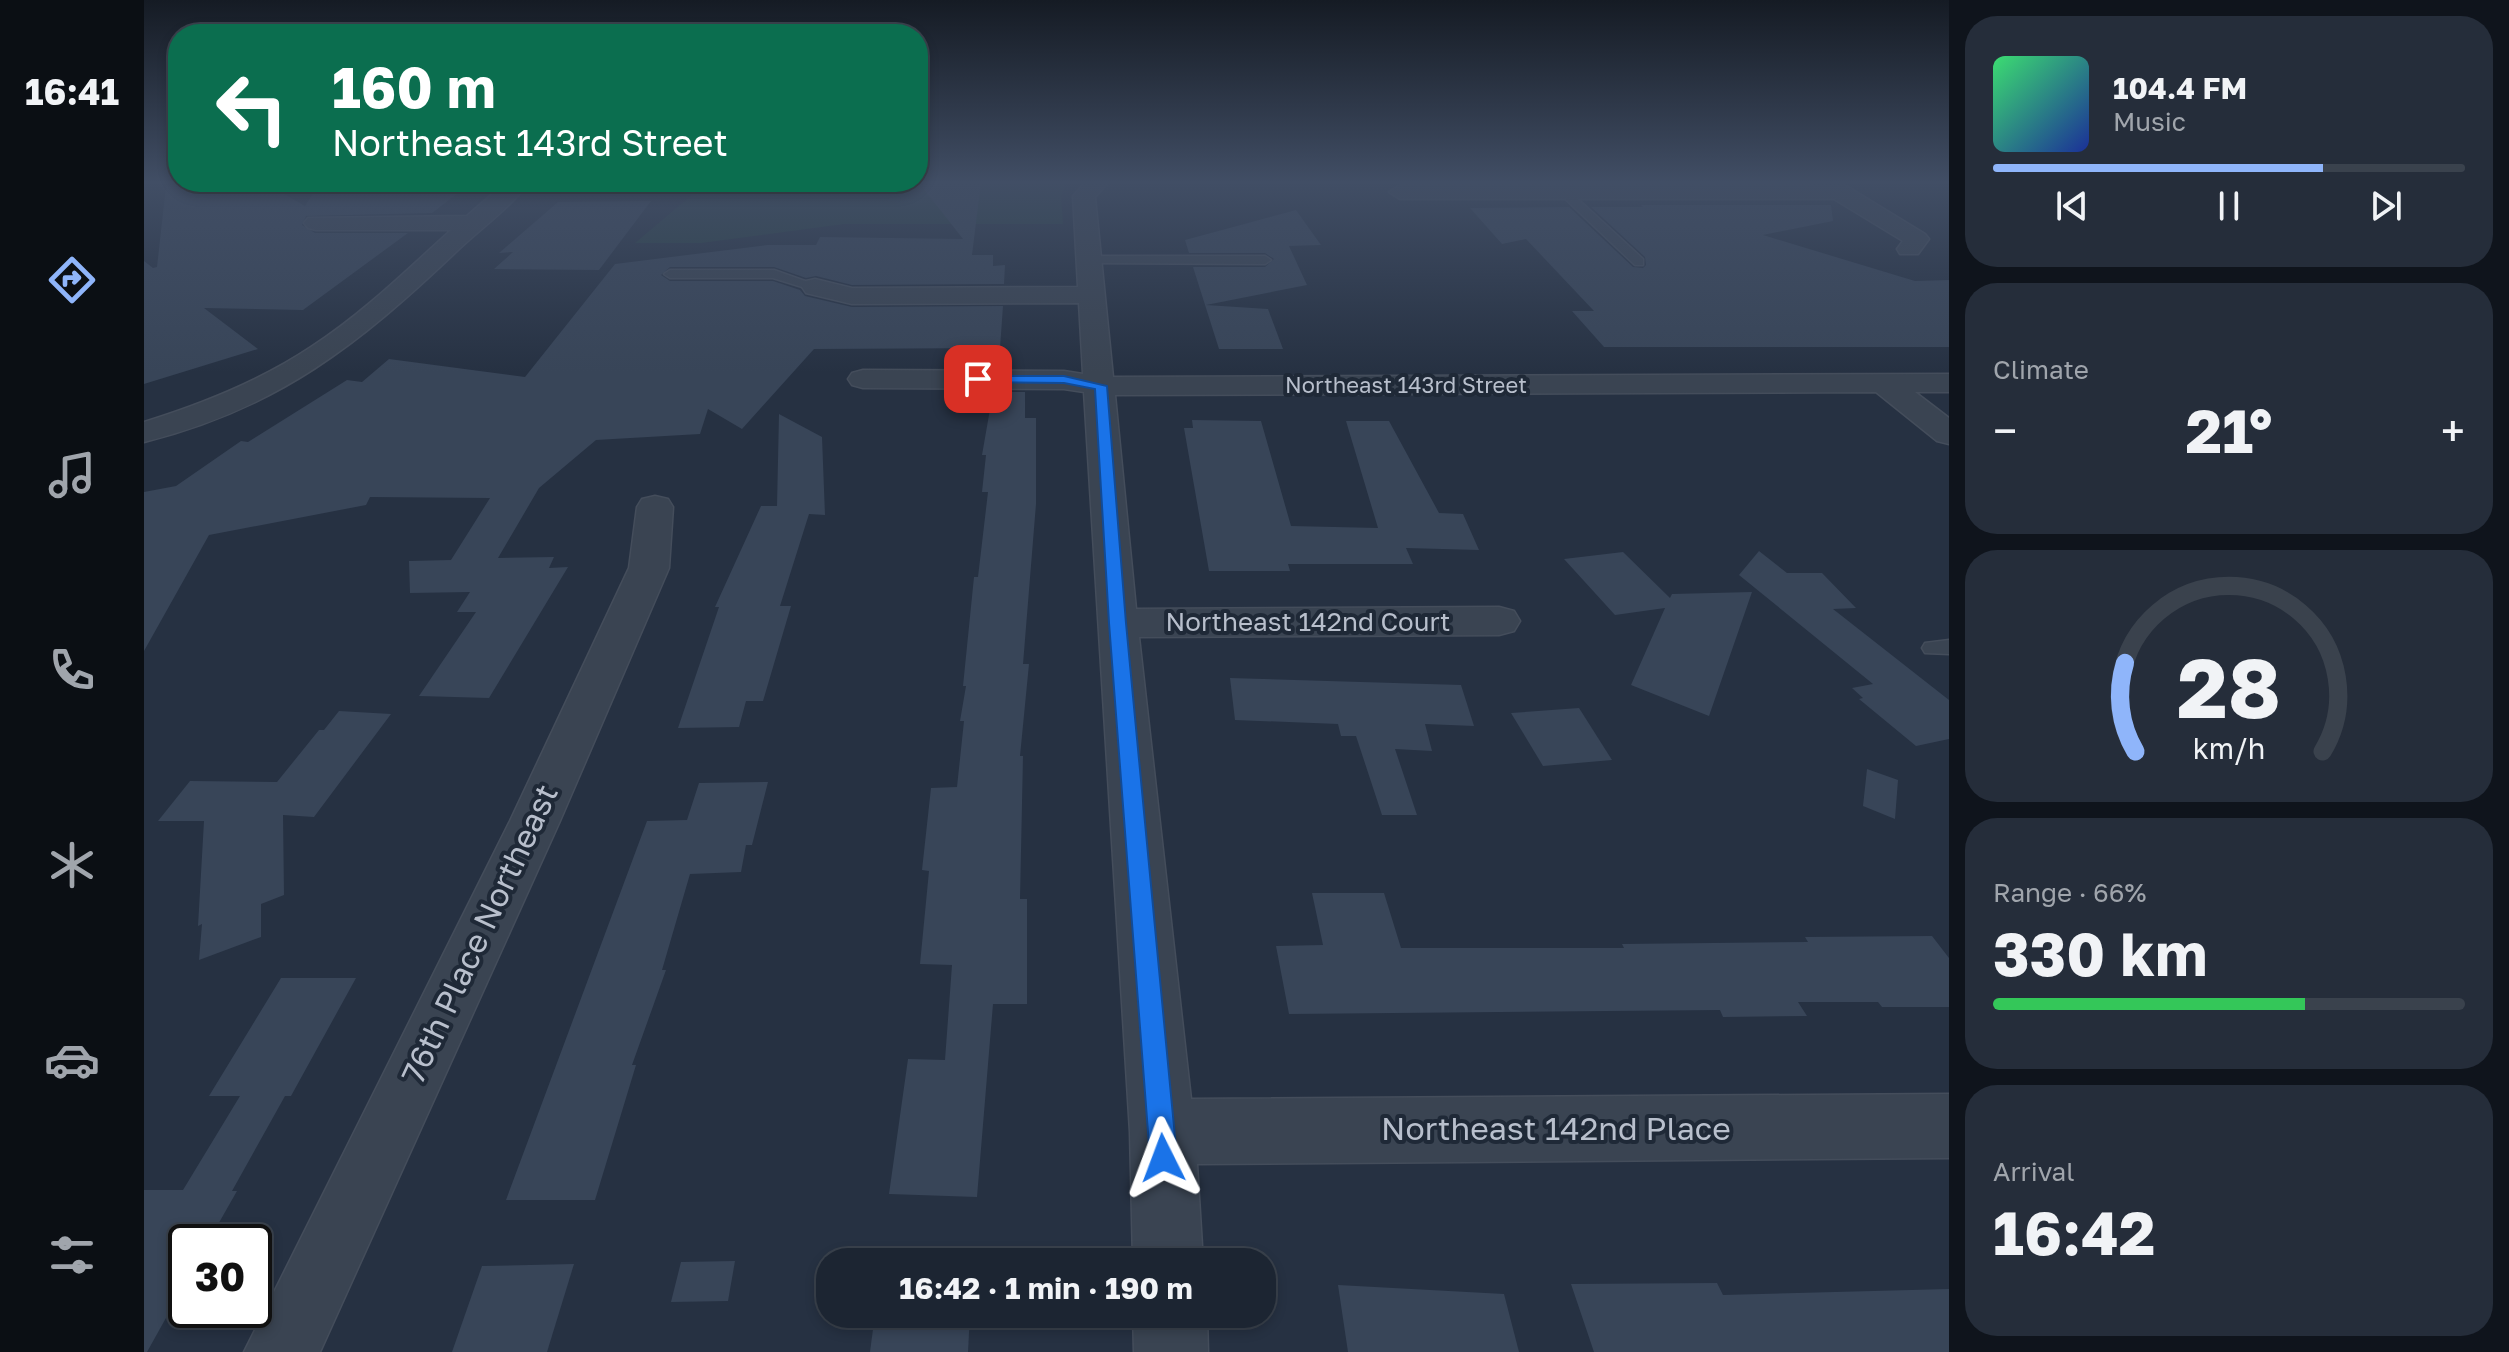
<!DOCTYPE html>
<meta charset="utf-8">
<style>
body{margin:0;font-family:"Golos Text",sans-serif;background:#252d3a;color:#f1f3f6;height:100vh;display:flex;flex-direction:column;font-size:30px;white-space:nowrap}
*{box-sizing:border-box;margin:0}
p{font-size:26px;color:#a0a5ac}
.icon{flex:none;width:44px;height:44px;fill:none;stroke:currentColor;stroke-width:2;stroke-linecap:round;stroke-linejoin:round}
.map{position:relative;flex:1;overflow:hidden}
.details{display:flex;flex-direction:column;gap:16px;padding:16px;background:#0f141c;width:560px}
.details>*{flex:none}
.banner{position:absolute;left:24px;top:24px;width:760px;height:168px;border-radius:32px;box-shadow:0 4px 12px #0003,0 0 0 2px #3a424d;background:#0b6e4f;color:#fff;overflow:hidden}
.speed{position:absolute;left:24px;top:1224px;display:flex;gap:16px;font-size:40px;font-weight:700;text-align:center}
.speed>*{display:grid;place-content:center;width:104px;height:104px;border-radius:50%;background:#1c2532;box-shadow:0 4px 12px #0003,0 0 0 2px #3a424d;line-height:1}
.speed .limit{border:4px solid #111;border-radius:12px;background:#fff;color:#111}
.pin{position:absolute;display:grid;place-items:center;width:68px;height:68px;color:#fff;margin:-34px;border-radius:16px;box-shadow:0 4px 12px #0006}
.me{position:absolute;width:88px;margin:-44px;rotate:357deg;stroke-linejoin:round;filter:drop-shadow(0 0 6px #0008)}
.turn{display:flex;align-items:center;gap:28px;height:168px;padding:0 32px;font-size:36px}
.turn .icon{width:104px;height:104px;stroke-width:2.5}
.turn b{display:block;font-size:56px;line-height:68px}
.big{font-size:60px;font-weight:700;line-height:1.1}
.details .widget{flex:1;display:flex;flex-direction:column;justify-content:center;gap:12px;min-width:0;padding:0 28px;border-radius:32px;background:#252d3a}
.details .dial{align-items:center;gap:0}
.dial svg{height:208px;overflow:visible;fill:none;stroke:#3a424d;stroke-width:7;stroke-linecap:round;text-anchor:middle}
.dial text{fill:#f1f3f6;stroke:none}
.song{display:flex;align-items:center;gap:24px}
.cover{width:96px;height:96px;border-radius:12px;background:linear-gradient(135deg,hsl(140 70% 55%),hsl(230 70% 35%))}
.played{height:8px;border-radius:4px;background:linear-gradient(90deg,#8fb5fa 70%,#3a424d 70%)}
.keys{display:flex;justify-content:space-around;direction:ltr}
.heat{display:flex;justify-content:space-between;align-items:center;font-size:44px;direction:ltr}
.charge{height:12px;border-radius:6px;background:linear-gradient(90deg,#34c759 66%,#3a424d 0)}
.trip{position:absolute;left:672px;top:1248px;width:460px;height:80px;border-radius:32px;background:#1c2532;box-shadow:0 4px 12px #0003,0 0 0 2px #3a424d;font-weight:700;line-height:80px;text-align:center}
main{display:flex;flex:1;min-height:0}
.dock{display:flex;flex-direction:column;width:144px;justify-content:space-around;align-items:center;background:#0b0f14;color:#a0a5ac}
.dock .icon{width:56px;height:56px}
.dock .current{color:#8fb5fa}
.dock b{font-size:36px;color:#f1f3f6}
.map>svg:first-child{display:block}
.green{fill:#284043}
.building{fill:#384558}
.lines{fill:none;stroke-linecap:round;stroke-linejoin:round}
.service-casing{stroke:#444d5b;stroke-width:3}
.minor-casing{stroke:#444d5b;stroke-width:3}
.service{fill:#3a4452;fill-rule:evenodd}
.minor{fill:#3a4452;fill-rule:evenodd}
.route{fill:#1a73e8;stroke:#114b97;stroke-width:2}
.labels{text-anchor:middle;stroke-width:8;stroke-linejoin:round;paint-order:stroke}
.far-street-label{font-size:22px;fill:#b8bfcc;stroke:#1f2937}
.street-label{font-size:26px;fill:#b8bfcc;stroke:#1f2937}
.near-street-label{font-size:32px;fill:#b8bfcc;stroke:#1f2937}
</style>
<main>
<nav class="dock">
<b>16:41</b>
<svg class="icon current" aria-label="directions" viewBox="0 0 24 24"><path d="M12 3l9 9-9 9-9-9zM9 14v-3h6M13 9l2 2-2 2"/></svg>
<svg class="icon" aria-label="music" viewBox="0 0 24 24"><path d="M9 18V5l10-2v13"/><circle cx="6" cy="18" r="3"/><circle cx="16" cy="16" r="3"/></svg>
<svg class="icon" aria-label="phone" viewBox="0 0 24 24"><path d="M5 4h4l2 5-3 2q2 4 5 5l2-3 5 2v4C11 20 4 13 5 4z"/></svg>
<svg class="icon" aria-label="climate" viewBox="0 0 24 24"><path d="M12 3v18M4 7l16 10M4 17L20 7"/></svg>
<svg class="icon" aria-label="car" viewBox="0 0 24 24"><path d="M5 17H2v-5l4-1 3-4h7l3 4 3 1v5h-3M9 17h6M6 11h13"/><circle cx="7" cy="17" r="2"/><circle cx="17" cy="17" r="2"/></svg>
<svg class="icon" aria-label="filters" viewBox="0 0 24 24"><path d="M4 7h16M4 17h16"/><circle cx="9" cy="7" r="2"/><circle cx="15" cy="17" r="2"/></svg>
</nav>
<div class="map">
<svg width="1805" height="1352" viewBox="0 0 1805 1352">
<rect width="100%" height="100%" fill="#263142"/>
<path class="green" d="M562,183H923L917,195L919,224H700L557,243H491Z"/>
<g class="building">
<path d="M39,183H49L65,194L121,183L161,206L171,190L196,188L200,183H327L288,213L162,216L158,225L171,233H264L159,310L60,308L114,349L0,384V261L9,268L13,267L22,186Z"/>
<path d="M775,183H837L828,255H849V266L861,265L860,284L708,285L672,276L662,278L630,267H526L517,275L526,281H629L656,290L661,296L708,307L859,306L856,348L670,349L598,429L564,409L556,434L452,440L395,488L354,558L410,557L405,568L424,567L345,698L275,696L332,612H313L326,592L266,593L265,561L307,560L346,498L226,497L222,505L65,535L0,651V492L32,486L97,441L104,442L203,380L218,382L245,359L381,377L471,264L623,245H672L676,237L819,239Z"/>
<path d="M507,201L455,270L350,269L369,252L355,253L414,202Z"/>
<path d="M1497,205H1687L1689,221L1619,235L1771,281L1805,280V347H1460L1428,311H1450L1382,239L1358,244L1326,208L1425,207L1489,267L1499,268L1502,265L1501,257L1447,207H1499Z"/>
<path d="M1152,210L1177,245L1145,246L1163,285L1062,305L1124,309L1139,349H1075L1049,267H1121L1130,259L1121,253H1045L1041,240Z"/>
<path d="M849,392H881V418H892V504L879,664H885L876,756H879L876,899H883V1004H849L833,1197L745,1194L764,1059L801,1060L808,965L776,964L785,871L778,870L787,788L813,787L820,721H816L822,686H819L830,577H834L844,492H838L842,455H838Z"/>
<path d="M635,414L678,437L681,515L665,514L636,606H647L619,701H602L595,727L534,728L575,607H571L617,506H633Z"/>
<path d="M1048,420L1117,421L1147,526L1234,528L1202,421H1245L1295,513L1319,514L1335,550L1262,548L1269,564H1144L1146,571H1065L1040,428H1049Z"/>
<path d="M1615,551L1643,573H1678L1712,608L1689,609L1805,700V739L1772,746L1715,699L1719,698L1708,688L1729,684L1595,575Z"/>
<path d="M1479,552L1526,598L1528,594L1608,592L1565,716L1487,685L1521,608L1471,615L1420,559Z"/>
<path d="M1086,678L1317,685L1330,726L1281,724L1288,751L1251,749L1273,815H1238L1212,736H1197L1194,724L1091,720Z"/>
<path d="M1435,708L1468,760L1399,766L1367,713Z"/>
<path d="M195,711L247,714L170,817L139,815L140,895L117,904V937L55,960L58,924L54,926L60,821H14L46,781L133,782L175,730H180Z"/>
<path d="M1723,769L1754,780L1751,819L1719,806Z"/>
<path d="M624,782L608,845H602L597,872L546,874L518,970H522L488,1065H492L451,1200H362L503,821L543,820L555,783Z"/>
<path d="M1168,893H1240L1257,948H1480L1478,944L1664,942L1661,937L1788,936L1805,958V1007H1738L1734,1002H1654L1663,1016L1579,1017L1576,1010L1145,1014L1132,946L1179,945Z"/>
<path d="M137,978H212L147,1096H141L88,1191H93L64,1242H42V1282L3,1352H0V1190H39L96,1096H65Z"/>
<path d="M591,1261L584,1301L527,1302L537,1262Z"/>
<path d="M430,1264L403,1352H308L338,1266Z"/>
<path d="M1573,1283L1579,1295L1805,1289V1352H1450L1427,1284Z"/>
<path d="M1194,1285L1360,1294L1375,1352H1204Z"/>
<path d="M731,1314H826L824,1352H726Z"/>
</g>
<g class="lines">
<g class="service-casing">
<g id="service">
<path d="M1416,190H1424L1499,259V265H1491L1416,194Z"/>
<path d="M946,256H1121L1127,260L1121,264L942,263L940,260Z"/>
<path d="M630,270L678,287L671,291L629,278H526L520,274L526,270Z"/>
<path d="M1805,640V654L1781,653L1778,648L1781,643Z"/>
</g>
</g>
<g class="minor-casing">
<g id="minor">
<path d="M361,183H384C366,208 336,229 313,251C215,344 135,408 0,442V422C58,404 116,381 167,347C218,314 262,271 307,230H172L164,228L160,223L164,218L323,216Z"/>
<path d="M941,183H964L951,197L969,377L1805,374V392H1771L1805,418V444L1793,441L1732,392L971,395L992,609L1355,607L1370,611L1376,621L1370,631L1355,635L995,637L1047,1099L1805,1094V1158L1053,1164L1059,1262H989L986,1132L940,392L920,389L719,388L708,385L704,379L708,373L719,370L920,371L939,374L935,303L708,304L662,293L658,287L662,281L671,279L708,288L934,287L929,196Z"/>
<path d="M1669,183H1694L1704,187L1781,234L1785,239L1774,254H1756L1753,249L1759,241L1690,199H1256L1245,192L1256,185H1670Z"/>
<path d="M511,496L524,499L529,507L525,568L416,821L176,1352H100L366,821L485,568L493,507L498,499Z"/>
<path d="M989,1314H1063L1064,1352H990Z"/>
</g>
</g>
<use href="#service" class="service"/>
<use href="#minor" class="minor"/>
</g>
<linearGradient id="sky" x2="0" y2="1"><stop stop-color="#151b24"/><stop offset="0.49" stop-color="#414e65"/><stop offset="1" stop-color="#414e65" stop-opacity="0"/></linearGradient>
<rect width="1805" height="372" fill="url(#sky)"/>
<path class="route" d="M834,376H920L963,386L982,623L1033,1158L1029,1167L1019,1171L1010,1167L1006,1158L965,623L951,389L920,383L829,382L828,379Z"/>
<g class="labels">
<g class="far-street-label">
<text x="1262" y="393">Northeast 143rd Street</text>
</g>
<g class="street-label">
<text x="1164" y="631">Northeast 142nd Court</text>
</g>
<g class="near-street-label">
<text transform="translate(336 934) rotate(-65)" y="11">76th Place Northeast</text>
<text x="1412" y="1140">Northeast 142nd Place</text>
</g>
</g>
</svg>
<div class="speed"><div class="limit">30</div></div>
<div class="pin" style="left:834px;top:379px;background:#d93025"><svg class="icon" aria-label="arrive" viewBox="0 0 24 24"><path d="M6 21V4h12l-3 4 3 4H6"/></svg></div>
<svg class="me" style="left:1019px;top:1158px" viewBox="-20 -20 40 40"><path d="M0-17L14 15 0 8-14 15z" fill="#1a73e8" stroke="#fff" stroke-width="4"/></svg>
<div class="trip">16:42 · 1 min · 190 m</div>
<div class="banner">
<div class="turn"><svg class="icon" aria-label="left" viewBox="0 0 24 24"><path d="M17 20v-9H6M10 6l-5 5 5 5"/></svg><div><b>160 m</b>Northeast 143rd Street</div></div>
</div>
</div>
<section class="details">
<div class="widget">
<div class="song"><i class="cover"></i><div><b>104.4 FM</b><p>Music</p></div></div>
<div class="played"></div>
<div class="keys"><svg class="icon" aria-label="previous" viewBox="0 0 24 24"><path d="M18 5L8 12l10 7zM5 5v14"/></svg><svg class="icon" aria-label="pause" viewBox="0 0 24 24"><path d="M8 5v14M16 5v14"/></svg><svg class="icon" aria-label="next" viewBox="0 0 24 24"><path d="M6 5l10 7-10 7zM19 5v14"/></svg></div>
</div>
<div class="widget"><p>Climate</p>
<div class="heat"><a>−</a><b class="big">21°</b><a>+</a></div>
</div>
<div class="widget dial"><svg viewBox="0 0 100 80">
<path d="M14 69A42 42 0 1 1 86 69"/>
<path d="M14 69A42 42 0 0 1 10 35" stroke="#8fb5fa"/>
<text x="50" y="56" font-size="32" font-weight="700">28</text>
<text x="50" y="72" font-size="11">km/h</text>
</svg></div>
<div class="widget"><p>Range · 66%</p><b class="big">330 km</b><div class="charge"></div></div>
<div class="widget"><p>Arrival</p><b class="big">16:42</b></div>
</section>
</main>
